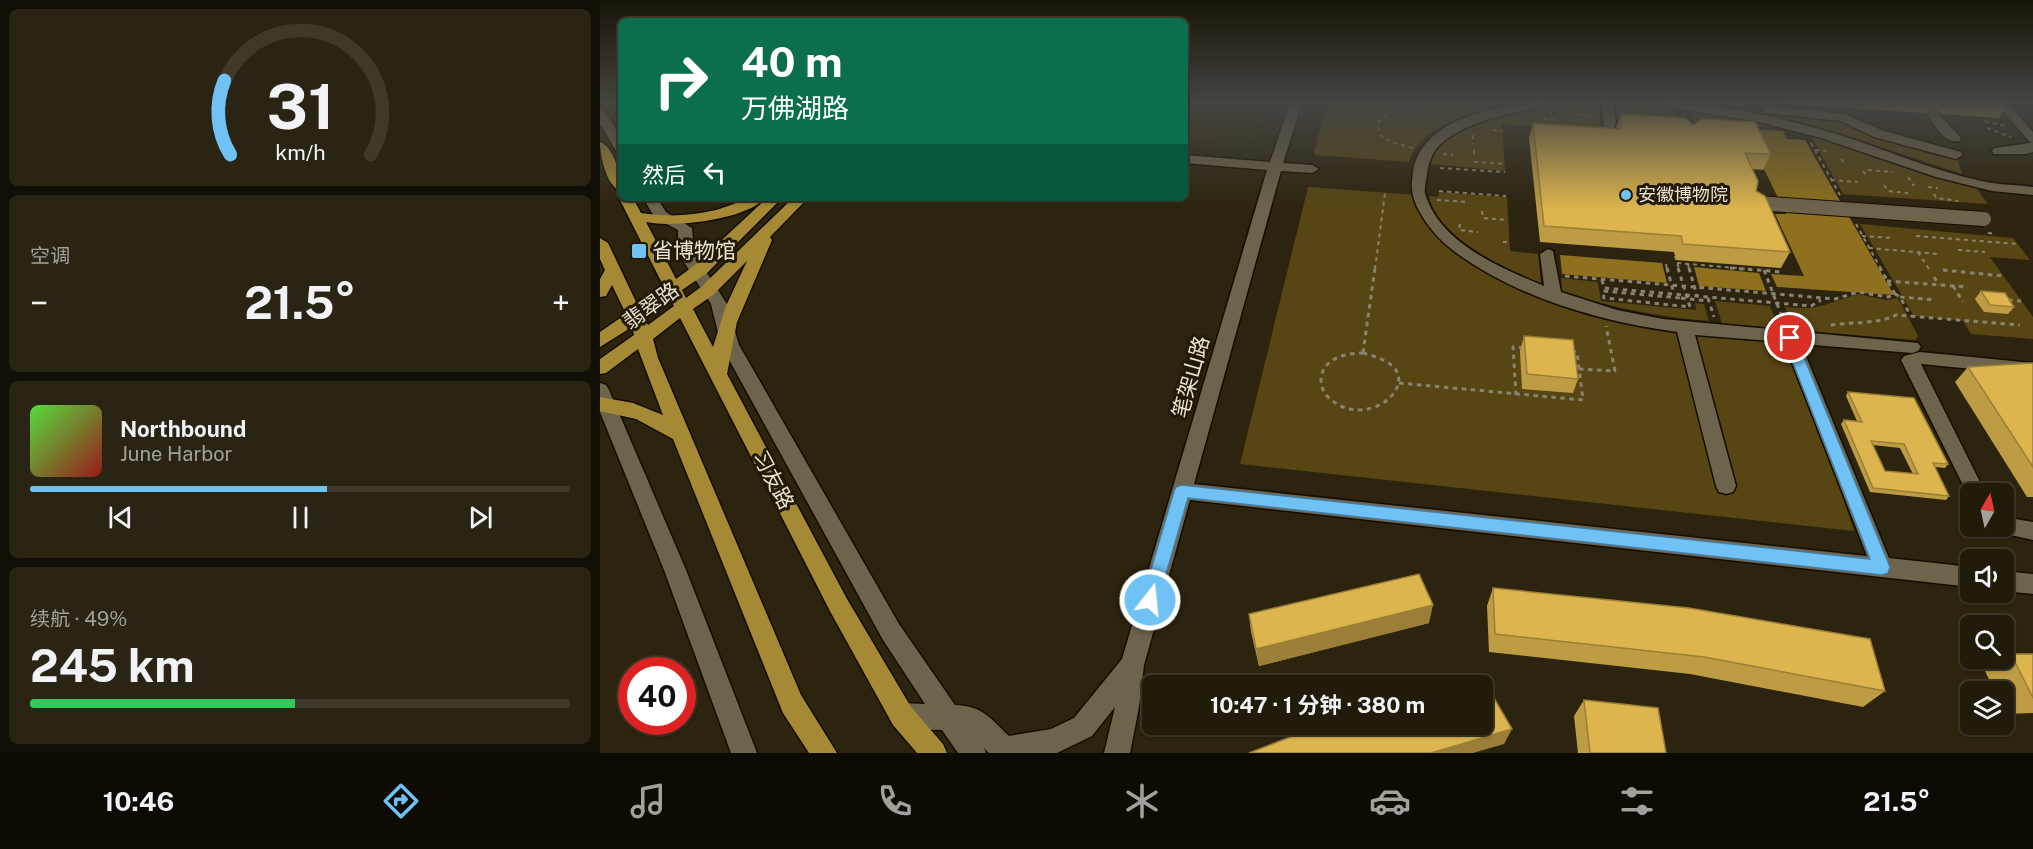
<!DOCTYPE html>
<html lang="zh">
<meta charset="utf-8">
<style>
body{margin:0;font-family:"Public Sans","Noto Sans SC",sans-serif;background:#292413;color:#f1f3f6;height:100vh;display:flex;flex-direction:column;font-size:22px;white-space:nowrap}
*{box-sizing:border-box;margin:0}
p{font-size:20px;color:#a2a19c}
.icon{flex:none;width:33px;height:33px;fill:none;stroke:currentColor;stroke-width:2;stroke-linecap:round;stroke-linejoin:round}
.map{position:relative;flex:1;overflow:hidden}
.drawer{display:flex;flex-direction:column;gap:9px;padding:9px;background:#120f06;width:600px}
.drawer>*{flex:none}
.top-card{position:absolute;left:18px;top:18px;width:570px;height:183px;border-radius:9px;box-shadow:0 2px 4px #0004,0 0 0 2px #3e392b;background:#0b6e4f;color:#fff;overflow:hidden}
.needle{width:39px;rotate:9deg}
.buttons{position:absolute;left:1360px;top:483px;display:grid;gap:12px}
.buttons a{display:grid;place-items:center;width:54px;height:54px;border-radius:9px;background:#211b0a;box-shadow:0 2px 4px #0004,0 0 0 2px #3e392b;font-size:30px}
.speed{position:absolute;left:18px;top:657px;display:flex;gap:12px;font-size:30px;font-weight:700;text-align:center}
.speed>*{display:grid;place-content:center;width:78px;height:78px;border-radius:50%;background:#211b0a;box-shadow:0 2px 4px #0004,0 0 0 2px #3e392b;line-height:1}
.speed .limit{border:9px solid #d22;background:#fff;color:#111}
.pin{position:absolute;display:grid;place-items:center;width:51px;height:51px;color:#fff;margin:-26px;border:3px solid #fff;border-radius:50%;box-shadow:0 2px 6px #0007}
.me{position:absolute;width:66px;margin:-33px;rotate:16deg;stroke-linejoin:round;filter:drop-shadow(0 0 4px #0008)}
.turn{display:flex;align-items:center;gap:21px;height:126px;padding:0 24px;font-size:27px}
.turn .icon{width:78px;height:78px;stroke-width:2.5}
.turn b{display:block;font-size:42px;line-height:51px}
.then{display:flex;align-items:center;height:57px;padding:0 24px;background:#0003;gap:12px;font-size:22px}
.big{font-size:45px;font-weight:700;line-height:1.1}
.drawer .card{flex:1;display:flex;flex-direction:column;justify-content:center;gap:9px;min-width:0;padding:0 21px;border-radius:9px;background:#292413}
.drawer .dial{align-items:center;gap:0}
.dial svg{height:156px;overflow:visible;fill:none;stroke:#3e392b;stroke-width:7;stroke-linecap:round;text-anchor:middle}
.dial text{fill:#f1f3f6;stroke:none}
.song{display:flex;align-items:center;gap:18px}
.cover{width:72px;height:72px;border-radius:9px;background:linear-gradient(135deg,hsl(110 70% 55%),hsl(0 70% 35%))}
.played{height:6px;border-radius:3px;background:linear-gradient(90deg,#70c1f4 55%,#3e392b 55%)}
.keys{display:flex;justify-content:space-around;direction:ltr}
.heat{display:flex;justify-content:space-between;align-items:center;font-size:33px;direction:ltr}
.charge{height:9px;border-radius:4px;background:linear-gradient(90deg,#34c759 49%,#3e392b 0)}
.trip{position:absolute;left:542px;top:675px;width:351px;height:60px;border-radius:9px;background:#211b0a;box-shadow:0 2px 4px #0004,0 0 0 2px #3e392b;font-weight:700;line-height:60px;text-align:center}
.tabs{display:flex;height:96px;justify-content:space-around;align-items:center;background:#0d0b04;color:#a2a19c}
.tabs .icon{width:42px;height:42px}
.tabs .current{color:#70c1f4}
.tabs b{font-size:27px;color:#f1f3f6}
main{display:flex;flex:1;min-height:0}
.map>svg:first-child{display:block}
.built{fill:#34280a}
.green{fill:#574513}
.water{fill:#8e701e}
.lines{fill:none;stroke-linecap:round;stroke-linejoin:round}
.minor-casing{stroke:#150d00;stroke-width:3}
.major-casing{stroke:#150d00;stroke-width:3}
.path-far1{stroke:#8a8372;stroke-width:2;stroke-dasharray:4 4;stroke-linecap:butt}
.path{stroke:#8a8372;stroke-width:3;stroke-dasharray:4.5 4.5;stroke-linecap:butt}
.minor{fill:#6e644c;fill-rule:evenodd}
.major{fill:#a68934;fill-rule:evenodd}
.minor-bridge-casing{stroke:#150d00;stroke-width:16;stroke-linecap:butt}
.path-bridge-far1{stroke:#8a8372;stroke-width:2;stroke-dasharray:4 4;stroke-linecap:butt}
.path-bridge{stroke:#8a8372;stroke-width:3;stroke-dasharray:4.5 4.5;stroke-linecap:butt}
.minor-bridge{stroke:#6e644c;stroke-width:14}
.wall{fill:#be9c43;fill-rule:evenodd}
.shaded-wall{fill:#9b7f37}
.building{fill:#ddb54e;stroke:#9b7f37;stroke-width:1.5;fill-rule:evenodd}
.route{fill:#70c1f4;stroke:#497d9f;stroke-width:1.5}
.poi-dot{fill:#70c1f4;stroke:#231a05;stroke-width:2}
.labels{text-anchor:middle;stroke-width:6;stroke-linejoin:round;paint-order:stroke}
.far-poi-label{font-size:18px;fill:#eae4d7;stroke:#231a05;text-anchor:start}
.poi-label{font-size:21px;fill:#eae4d7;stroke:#231a05;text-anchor:start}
.street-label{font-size:21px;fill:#eae4d7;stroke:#231a05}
</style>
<main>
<section class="drawer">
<div class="card dial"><svg viewBox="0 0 100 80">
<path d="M14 69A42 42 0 1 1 86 69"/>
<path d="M14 69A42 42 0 0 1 11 31" stroke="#70c1f4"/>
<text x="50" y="56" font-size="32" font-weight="700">31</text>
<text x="50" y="72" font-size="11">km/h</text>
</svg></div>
<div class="card"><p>空调</p>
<div class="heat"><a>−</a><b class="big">21.5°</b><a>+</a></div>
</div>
<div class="card">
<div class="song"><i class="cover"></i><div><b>Northbound</b><p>June Harbor</p></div></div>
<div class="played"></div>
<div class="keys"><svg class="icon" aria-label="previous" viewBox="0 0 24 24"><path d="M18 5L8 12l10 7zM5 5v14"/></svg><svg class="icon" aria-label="pause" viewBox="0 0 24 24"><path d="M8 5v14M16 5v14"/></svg><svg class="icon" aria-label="next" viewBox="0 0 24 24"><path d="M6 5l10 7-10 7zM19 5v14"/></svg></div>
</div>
<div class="card"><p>续航 · 49%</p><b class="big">245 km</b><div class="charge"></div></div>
</section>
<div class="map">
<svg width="1433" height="753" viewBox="0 0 1433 753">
<rect width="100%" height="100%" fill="#2c240e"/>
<path class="built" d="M585,103H669L657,138L639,146L585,141Z"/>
<g class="green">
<path d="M727,103H908C873,113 822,123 809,162L716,155L714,152Z"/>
<path d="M997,103L1002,130L902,124L905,171L831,164C844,114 955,105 997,103Z"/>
<path d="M1016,103L1070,107L1077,121L1020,118Z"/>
<path d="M1089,109L1185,128L1094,122Z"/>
<path d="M1142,109H1151L1183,117L1202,116L1254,124L1357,158L1362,174L1242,134Z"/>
<path d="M1211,136L1334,177L1376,188L1388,204L1243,194Z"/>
<path d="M708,187L818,195L833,223L909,278L1043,321L1190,337L1254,531L640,464Z"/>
<path d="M839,192L907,197L910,251L938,254L941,284C906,268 836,238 829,196L838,197Z"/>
<path d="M1260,224L1413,238L1430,260L1390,257L1433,317V339L1371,334L1363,321L1314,316Z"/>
<path d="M961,278L998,282L1001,301L1096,310L1095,303L1104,304L1109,321C1058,317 1011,307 962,292Z"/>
<path d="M1258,294L1287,300L1298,298L1318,336L1315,340L1194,330L1185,307C1218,311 1228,303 1258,294Z"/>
<path d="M1115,301L1170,306L1179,328L1122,324Z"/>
</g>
<g class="water">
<path d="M1095,126L1183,131L1187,139L1205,140L1294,295L1177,287L1171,274L1204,276L1175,214H1186L1148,137Z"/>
<path d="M960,255L1062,263L1067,283L962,274Z"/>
<path d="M1094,267L1159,273L1166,291L1099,286Z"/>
</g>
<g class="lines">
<g class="minor-casing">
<g id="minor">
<path d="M690,103H702L683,163L712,165L719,169L712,173L681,171L594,484L1267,556L1184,342L1095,335L1136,486L1133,492L1126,494L1119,492L1116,486L1077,332C1001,322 918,298 855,252C839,240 826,225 817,207C811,193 811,186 813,172C821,117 904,103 949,103L947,106C913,114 878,117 848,138C834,148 829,158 827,175C826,181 824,188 825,193C839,243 901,268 944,286L940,254L948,249L953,251L961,292L1017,310L1063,319L1318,343L1321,347L1318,351L1312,353L1201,344L1289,558L1371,567V587L590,500L544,665L539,707L530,753H504L515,707L492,736L457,753H389L384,748L386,753H358L342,730L302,729L293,725L289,716L293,707L302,703L325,704L283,640L121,345L111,304L78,253V230L55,218L43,198H57L66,212L92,228L94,253L127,304L139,345L299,624L355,705C383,706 390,718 409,736L451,729L474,718L522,659L667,170L585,163V155L670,162Z"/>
<path d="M1001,103H1013L1016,122L1012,134L1007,135L1001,131L1004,122Z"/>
<path d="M1059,103C1117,103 1175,116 1230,132C1284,148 1336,173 1392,183C1405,185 1419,185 1433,187V195L1392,191L1336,177L1221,138L1155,121L1065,107Z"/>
<path d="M1395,103H1408L1433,132V152L1425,154H1394L1392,151L1394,148L1431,143Z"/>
<path d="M1169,106L1244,114L1284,131L1361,152L1363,155L1356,159L1274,137L1241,121L1165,113L1163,110L1165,107Z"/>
<path d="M0,109L4,110L21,137V152L16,151L0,124Z"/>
<path d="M1333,110L1337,111C1345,122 1353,129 1361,138L1360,141C1344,144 1334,125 1327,114Z"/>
<path d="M1320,352L1433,363V375L1321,364L1386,494H1371V501L1301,360L1304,356Z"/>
<path d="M0,383L6,385L9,390L86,570L157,753H131L64,570L0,412Z"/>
<path d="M1404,517L1433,522V540L1397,532L1394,526H1404Z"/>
<path d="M1404,571L1433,574V594L1404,591Z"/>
</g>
</g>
<g class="major-casing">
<g id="major">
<path d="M0,142C15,147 21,178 21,191C6,187 0,155 0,142Z"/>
<path d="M21,195V198H33L41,213C66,217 91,216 116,210C136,204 143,198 165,198C146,220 74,228 46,222L76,279L95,265L167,198H182L107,273L82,290L86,298L101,287L193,198H208L170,237L172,240L137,322L127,374L247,599L311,707L343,744L347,753H317L293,725L231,613L80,318L53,339L58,358L201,695L237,753H209L183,713L73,439L36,419L0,411V397L33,403L63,415L38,349L6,373L0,374V359L34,335L32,327L0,347V332L26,314L12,285L6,296L0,297V279L5,270L0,259V238L8,243L38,306L64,287L19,198ZM147,261L126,306L113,347L93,309L113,295ZM70,299L74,306L48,325L44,318Z"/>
</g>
</g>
<g class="path-far1">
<path d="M797,106L801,103"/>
<path d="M799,109L817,110L845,103"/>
<path d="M787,115L778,123L779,134L791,142L813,148"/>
<path d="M977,115L994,116"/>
<path d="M943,119L958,120"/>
<path d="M1385,121L1405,126"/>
<path d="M1387,128L1411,137"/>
<path d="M893,130L903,131"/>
<path d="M873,135V144"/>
<path d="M1211,143L1240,195"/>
<path d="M874,150V156"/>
<path d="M1215,150L1229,151"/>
<path d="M843,154L853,155"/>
<path d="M1241,159L1244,163"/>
<path d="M874,162L905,164"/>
<path d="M840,168L905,172"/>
<path d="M1268,170L1293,172"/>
<path d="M1263,171L1267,177"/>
<path d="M1308,177L1314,186"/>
<path d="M1231,180L1258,182"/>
<path d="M1284,185L1288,191L1308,193"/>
<path d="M1328,187L1338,188"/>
<path d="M839,191L906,196"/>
<path d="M1334,194L1336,198L1358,201"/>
<path d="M837,200L868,202"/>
<path d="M882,211L883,218L908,220"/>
<path d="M860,224L859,230L878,232"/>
<path d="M1256,224L1281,269"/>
<path d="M1388,233L1395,234"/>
<path d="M1262,236L1293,238"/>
<path d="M1316,236L1418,244"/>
<path d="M903,242H909"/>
<path d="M1269,248L1338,254"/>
<path d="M1358,250L1385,252"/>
<path d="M1318,252L1329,269"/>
<path d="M1077,263L1148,269"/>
<path d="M1066,264L1067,269"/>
<path d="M1088,264L1089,269"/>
<path d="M775,269L785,193"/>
</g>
<g class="path">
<path d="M1067,268L1074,294"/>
<path d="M1089,268L1097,296"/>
<path d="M1130,268L1183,272"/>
<path d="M1164,270L1184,322"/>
<path d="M1343,270L1403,276"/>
<path d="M965,276L1235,299L1258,292L1288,297L1295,294L1280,268"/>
<path d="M1334,277L1339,285"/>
<path d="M1002,280L1004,288L1211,306L1221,300"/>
<path d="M1287,281L1368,287"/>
<path d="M1353,286L1363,302"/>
<path d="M1295,294L1300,297L1311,316"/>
<path d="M1300,297L1336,300"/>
<path d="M1081,298L1109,301"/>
<path d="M1108,298L1114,317"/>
<path d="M1408,300L1421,301"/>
<path d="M1231,325C1251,322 1279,324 1296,315L1420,325"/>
<path d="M763,353C770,355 778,357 785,361C826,382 766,434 728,397C723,392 721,386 721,380C722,358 746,353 763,353Z"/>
<path d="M763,353L775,268"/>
<path d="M979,369L1015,371L1006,326"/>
<path d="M799,383L983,400L977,352H972"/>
<path d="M916,395L913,347L923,348"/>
</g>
<use href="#minor" class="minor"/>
<use href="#major" class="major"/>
<g class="minor-bridge-casing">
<path id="minor-bridge" d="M1157,203L1384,219"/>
</g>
<path class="path-bridge-far1" d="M1075,256L1079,269"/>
<path class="path-bridge" d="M1078,268L1090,307L1004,298L1003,291L1081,298"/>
<use href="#minor-bridge" class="minor-bridge"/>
</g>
<g class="wall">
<path d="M1181,103H1407L1408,104L1399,118L1342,114L1334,108L1325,113Z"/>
<path d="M1021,114L1093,125L1171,154L1163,170L1153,169L1156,191L1190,252L1181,268L1076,260L1074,252L940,242L929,138L933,123L1016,128Z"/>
<path d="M1381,291L1414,307L1408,314L1384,312L1375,299Z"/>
<path d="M924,336L978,379L973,393L922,389L920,351Z"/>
<path d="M1433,363V497H1427L1355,382L1368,367Z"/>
<path d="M1248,392L1348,464L1345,468L1335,467L1349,496L1346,500L1270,492L1241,424L1244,420L1257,421L1246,396ZM1273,445L1300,448L1313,474L1285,471Z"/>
<path d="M893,588L1285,691L1263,707L1090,674L889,652L887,606Z"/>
<path d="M649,614L829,623L659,666L651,632Z"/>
<path d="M1411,654H1433V713L1406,714L1404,710V692H1395L1385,671Z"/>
<path d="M984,700L1066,753H978L974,716Z"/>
</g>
<g class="shaded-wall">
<path d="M1331,103H1336L1334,108L1325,113Z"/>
<path d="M833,605L829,623L659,666L656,649Z"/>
<path d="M912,729L904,744L873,753H831Z"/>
</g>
<g class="building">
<path d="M1021,114L1085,118L1093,125L1102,119L1155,122L1171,154L1145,153L1158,181L1156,191L1165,196L1190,252L1083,244L1081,236L944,226L933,123L1021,129Z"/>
<path d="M1381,291L1405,293L1414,307L1390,305Z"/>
<path d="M924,336L973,340L978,379L927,374Z"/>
<path d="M1433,363V467L1368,367Z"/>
<path d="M1248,392L1314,398L1348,464L1333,463L1349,496L1273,488L1244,420L1262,422ZM1271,441L1304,444L1318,474L1285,471Z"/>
<path d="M819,574L833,605L656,649L649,614Z"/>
<path d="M893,588L1089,608L1270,639L1285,691L1104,657L895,634Z"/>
<path d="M1411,654H1433V698Z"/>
<path d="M884,681L912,729L831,753H649L724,724H882V686H851Z"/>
<path d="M984,700L1058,708L1066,753H990Z"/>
</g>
<linearGradient id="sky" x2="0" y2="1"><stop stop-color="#181408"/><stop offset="0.49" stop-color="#454541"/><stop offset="1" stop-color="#454541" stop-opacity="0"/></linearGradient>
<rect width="1433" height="209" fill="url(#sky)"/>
<path class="route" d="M1190,333L1196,338L1290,567L1288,573L1282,575L588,498L557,605L550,608L544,605L542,600L574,491L576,487L582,485L1270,559L1183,338Z"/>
<g class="poi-dot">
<circle cx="1026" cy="195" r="6"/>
<rect x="31" y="243" width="16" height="16" rx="3"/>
</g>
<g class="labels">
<g class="far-poi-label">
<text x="1038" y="201">安徽博物院</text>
</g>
<g class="poi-label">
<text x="52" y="258">省博物馆</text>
</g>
<g class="street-label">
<text transform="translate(51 306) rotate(-36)" y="7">翡翠路</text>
<text transform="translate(591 377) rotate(-74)" y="7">笔架山路</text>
<text transform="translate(173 480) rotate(62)" y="7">习友路</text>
</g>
</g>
</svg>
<div class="buttons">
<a><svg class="needle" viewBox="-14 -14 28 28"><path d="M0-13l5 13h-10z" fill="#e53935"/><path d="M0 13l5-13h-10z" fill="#a2a19c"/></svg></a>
<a><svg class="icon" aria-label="sound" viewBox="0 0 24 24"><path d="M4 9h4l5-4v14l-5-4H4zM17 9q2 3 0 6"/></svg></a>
<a><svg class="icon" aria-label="search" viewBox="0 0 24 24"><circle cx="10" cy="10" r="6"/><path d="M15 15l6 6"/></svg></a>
<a><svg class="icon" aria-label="layers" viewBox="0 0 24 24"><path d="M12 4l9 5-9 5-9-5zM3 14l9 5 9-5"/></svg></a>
</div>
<div class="speed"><div class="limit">40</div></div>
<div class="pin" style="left:1190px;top:338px;background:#d93025"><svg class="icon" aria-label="arrive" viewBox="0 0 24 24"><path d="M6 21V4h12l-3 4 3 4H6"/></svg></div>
<svg class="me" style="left:550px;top:600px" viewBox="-20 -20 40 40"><circle r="17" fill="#70c1f4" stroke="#fff" stroke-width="3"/><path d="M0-11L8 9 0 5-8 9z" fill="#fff"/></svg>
<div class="trip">10:47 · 1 分钟 · 380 m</div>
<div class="top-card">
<div class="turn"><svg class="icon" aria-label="right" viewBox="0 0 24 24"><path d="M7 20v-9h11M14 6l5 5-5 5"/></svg><div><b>40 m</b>万佛湖路</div></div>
<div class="then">然后<svg class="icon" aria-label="left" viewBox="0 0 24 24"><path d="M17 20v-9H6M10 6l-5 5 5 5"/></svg></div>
</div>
</div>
</main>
<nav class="tabs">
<b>10:46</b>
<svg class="icon current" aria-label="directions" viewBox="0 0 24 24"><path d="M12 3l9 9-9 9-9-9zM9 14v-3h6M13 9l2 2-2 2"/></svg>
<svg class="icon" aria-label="music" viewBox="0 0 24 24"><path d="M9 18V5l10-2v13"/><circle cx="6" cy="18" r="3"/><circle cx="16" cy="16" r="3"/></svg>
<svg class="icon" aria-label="phone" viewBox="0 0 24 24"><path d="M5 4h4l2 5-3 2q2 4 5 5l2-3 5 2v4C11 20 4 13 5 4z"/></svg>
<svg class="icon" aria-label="climate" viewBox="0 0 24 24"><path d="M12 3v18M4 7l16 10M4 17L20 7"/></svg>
<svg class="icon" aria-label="car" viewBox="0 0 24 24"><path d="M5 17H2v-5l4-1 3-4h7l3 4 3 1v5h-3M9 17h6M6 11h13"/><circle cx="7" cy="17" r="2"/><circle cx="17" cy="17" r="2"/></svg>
<svg class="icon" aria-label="filters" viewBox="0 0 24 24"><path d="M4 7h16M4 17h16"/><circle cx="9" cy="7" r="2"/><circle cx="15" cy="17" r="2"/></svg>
<b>21.5°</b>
</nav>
